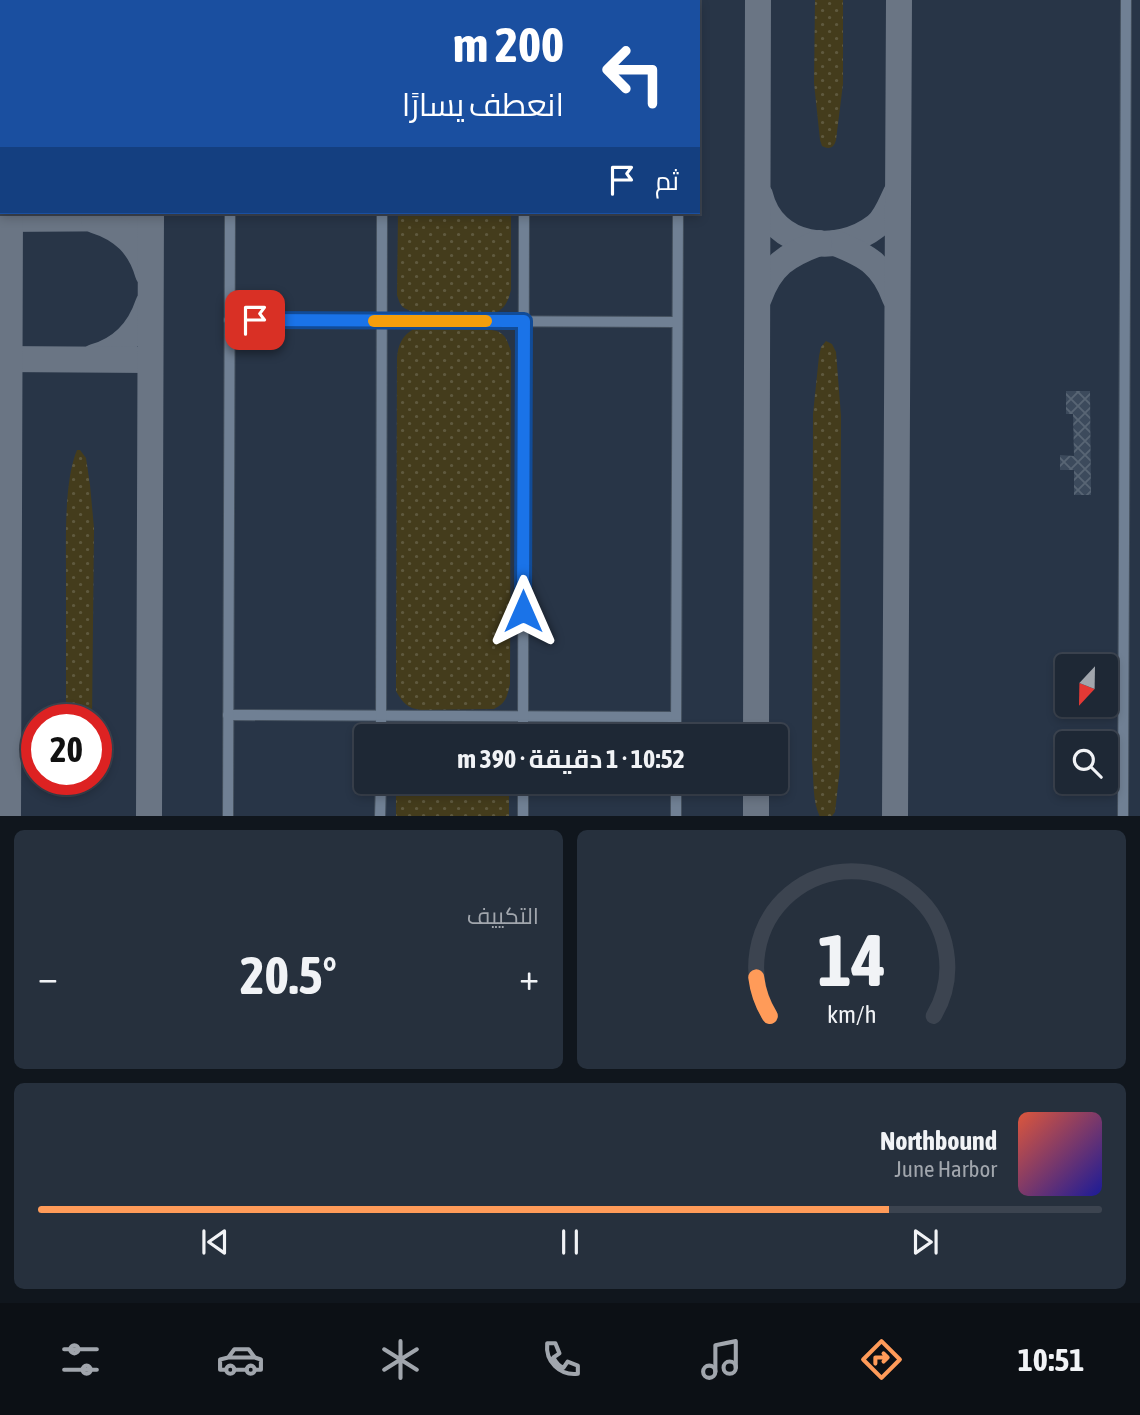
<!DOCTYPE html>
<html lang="ar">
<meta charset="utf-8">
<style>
body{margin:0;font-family:"Asap Condensed",Cairo,sans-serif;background:#26303d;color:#f1f3f6;direction:rtl;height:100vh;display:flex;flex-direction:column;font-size:26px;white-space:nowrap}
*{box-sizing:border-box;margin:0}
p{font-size:23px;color:#a1a6ad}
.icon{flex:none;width:38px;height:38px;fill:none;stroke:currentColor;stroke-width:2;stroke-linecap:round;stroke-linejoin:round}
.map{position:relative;height:816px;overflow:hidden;direction:ltr}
.panel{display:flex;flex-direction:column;gap:14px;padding:14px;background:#10161d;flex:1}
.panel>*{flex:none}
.guide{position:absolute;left:0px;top:0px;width:700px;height:214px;box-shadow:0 4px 10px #0003,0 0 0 2px #3c4450;direction:rtl;background:#1a4fa0;color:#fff;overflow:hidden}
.needle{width:46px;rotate:202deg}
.tools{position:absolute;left:1055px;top:654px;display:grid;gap:14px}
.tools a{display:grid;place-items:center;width:63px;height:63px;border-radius:7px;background:#1e2835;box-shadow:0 4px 10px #0003,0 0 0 2px #3c4450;font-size:35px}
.speed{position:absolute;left:21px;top:704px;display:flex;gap:14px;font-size:35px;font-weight:700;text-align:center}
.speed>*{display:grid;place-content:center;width:91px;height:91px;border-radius:50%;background:#1e2835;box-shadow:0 4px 10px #0003,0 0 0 2px #3c4450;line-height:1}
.speed .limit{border:10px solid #d22;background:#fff;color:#111}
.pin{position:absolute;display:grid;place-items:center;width:60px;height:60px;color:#fff;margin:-30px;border-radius:14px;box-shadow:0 4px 10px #0006}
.me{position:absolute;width:77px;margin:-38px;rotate:0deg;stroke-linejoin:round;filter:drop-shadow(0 0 5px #0008)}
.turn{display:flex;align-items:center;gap:24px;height:147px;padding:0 21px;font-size:32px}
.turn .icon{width:91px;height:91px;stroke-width:2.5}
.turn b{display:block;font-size:49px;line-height:60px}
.then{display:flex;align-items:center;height:66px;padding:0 21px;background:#0003;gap:14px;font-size:26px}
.big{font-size:52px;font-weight:700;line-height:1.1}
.panel .tile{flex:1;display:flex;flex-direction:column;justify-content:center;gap:10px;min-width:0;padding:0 24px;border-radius:10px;background:#26303d}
.panel .dial{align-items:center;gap:0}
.dial svg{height:182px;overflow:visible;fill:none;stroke:#3c4450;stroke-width:7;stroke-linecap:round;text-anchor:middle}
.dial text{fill:#f1f3f6;stroke:none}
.song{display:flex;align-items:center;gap:21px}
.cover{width:84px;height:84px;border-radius:10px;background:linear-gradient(135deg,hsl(10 70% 55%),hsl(240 70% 35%))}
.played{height:7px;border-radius:4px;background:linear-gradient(90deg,#ff9b59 80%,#3c4450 80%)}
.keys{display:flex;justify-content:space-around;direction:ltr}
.heat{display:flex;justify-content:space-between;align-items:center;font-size:38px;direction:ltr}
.panel .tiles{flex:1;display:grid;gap:14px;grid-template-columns:1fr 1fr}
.tile:last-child{grid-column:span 2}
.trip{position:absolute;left:354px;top:724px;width:434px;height:70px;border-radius:7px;background:#1e2835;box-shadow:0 4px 10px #0003,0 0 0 2px #3c4450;font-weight:700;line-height:70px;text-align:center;direction:rtl}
.menu{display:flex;height:112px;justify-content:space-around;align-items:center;background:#0c1015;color:#a1a6ad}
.menu .icon{width:49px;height:49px}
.menu .current{color:#ff9b59}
.menu b{font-size:32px;color:#f1f3f6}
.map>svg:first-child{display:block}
.sand{fill:url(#sand-dots)}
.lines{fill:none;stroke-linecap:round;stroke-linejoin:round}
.taxiway{stroke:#6a7584;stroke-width:26}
.building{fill:url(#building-cross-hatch)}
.minor-casing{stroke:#44505e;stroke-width:12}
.minor{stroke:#708094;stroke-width:10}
.route-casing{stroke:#114b97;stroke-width:18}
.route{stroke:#1a73e8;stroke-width:12}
.slow{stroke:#f59e0b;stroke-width:12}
</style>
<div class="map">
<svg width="1140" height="817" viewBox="0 0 1140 817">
<defs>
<pattern id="sand-dots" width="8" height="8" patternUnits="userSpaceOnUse" patternTransform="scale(1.75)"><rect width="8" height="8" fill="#443c1c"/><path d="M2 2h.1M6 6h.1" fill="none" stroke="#5f593e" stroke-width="1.8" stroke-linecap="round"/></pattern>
<pattern id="building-cross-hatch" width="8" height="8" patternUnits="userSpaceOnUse" patternTransform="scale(1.75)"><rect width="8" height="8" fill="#3c4a5c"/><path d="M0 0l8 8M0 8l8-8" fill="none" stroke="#586574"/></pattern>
</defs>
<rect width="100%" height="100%" fill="#283547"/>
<g class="sand">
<path d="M815,0H843V84L836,140C834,148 829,150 822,146L820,140L814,83Z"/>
<path d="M398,212H511V290C508,302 504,311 491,314C472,314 422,318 406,309C400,306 399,301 397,295Z"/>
<path d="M414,329C431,329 487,326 499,332C507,336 508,344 511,351L510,684C507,697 506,703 494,709L421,710C407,708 403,703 396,691L397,358C398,345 402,335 414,329Z"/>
<path d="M826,341L832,344L836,352L841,416L840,768L835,812L832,816L820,817C812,801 814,778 812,761L813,414L819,356L821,347Z"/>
<path d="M77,450H80L86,458L90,485L94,528L92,719H66C66,671 66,622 66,573C66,539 64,481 77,450Z"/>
<path d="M419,724L492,725L501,728L507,737H400L410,726Z"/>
<rect x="396" y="782" width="113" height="34"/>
</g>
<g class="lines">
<g class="taxiway">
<path d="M150,0V2"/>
<path d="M11,2V0"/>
<path d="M0,68L2,71"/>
<path d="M0,164L2,161"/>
<path d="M760,195C773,249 838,256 876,226C886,218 891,203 896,193"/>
<path d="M0,219L151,218"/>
<path d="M94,220C123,229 140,246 148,274"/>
<path d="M835,243C868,256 883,265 895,298"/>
<path d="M759,298C771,265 787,255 819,243"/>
<path d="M94,357C122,349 139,331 148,304"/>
<path d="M0,359L150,360"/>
<path d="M756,737L758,0"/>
<path d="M8,817L10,212"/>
<path d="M149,817L151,212"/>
<path d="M756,817V782"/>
<path d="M895,817L899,0"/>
</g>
</g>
<path class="building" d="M1066,391H1090L1091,495H1074V470H1060V455L1074,456L1073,414H1066Z"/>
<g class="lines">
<g class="minor-casing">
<g id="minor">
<path d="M230,2V0"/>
<path d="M382,2V0"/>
<path d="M525,2V0"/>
<path d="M678,2V0"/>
<path d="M229,320L677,322"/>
<path d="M228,715L676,717"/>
<path d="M381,737L382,212"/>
<path d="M523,737L524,212"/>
<path d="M676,737L678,212"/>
<path d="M228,817L230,212"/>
<path d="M380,817L381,782"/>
<path d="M523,817V782"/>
<path d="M676,817V782"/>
<path d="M1123,817L1126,0"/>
</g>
</g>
<use href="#minor" class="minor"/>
</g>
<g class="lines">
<g class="route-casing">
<path id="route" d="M255,320L524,321L523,611"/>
</g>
<use href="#route" class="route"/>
<path class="slow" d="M374,321H486"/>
</g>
</svg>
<div class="tools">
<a><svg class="needle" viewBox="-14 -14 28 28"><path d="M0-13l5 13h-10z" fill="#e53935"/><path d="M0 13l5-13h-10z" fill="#a1a6ad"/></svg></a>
<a><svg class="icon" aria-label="search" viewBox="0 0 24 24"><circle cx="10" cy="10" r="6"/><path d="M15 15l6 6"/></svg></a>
</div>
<div class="speed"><div class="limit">20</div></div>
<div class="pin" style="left:255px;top:320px;background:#d93025"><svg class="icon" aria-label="arrive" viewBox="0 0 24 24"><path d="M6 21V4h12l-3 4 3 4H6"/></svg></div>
<svg class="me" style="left:523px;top:611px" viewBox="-20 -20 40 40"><path d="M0-17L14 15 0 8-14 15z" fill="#1a73e8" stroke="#fff" stroke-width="4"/></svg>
<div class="trip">10:52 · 1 دقيقة · 390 m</div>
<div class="guide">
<div class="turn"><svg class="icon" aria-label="left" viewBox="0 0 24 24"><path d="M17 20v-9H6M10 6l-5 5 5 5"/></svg><div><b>200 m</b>انعطف يسارًا</div></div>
<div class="then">ثم<svg class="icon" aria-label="arrive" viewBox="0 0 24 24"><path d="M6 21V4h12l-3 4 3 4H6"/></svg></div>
</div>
</div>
<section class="panel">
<div class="tiles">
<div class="tile dial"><svg viewBox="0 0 100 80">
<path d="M14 69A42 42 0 1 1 86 69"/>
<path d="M14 69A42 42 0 0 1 8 52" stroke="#ff9b59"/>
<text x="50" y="56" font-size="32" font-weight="700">14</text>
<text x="50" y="72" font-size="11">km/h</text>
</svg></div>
<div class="tile"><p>التكييف</p>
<div class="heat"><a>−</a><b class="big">20.5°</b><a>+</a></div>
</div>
<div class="tile">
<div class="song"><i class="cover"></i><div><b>Northbound</b><p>June Harbor</p></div></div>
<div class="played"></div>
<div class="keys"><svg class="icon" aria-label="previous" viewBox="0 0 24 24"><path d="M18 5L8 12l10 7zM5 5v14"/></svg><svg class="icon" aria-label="pause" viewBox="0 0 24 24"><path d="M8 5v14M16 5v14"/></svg><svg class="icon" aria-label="next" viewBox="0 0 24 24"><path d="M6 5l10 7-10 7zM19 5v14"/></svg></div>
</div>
</div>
</section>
<nav class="menu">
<b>10:51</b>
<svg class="icon current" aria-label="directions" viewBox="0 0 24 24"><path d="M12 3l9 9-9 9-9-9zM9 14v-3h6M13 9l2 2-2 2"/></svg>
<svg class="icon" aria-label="music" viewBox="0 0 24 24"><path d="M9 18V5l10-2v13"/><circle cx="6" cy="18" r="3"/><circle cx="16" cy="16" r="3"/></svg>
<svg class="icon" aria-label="phone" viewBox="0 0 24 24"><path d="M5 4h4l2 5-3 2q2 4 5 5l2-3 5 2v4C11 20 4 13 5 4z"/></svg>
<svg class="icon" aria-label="climate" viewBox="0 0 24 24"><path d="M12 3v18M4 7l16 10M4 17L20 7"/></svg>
<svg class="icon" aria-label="car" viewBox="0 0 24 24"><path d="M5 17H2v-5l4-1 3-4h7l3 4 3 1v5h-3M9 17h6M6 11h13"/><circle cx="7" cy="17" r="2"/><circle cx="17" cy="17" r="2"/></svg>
<svg class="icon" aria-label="filters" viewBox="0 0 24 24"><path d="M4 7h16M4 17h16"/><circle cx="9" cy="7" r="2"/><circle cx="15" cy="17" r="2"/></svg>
</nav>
